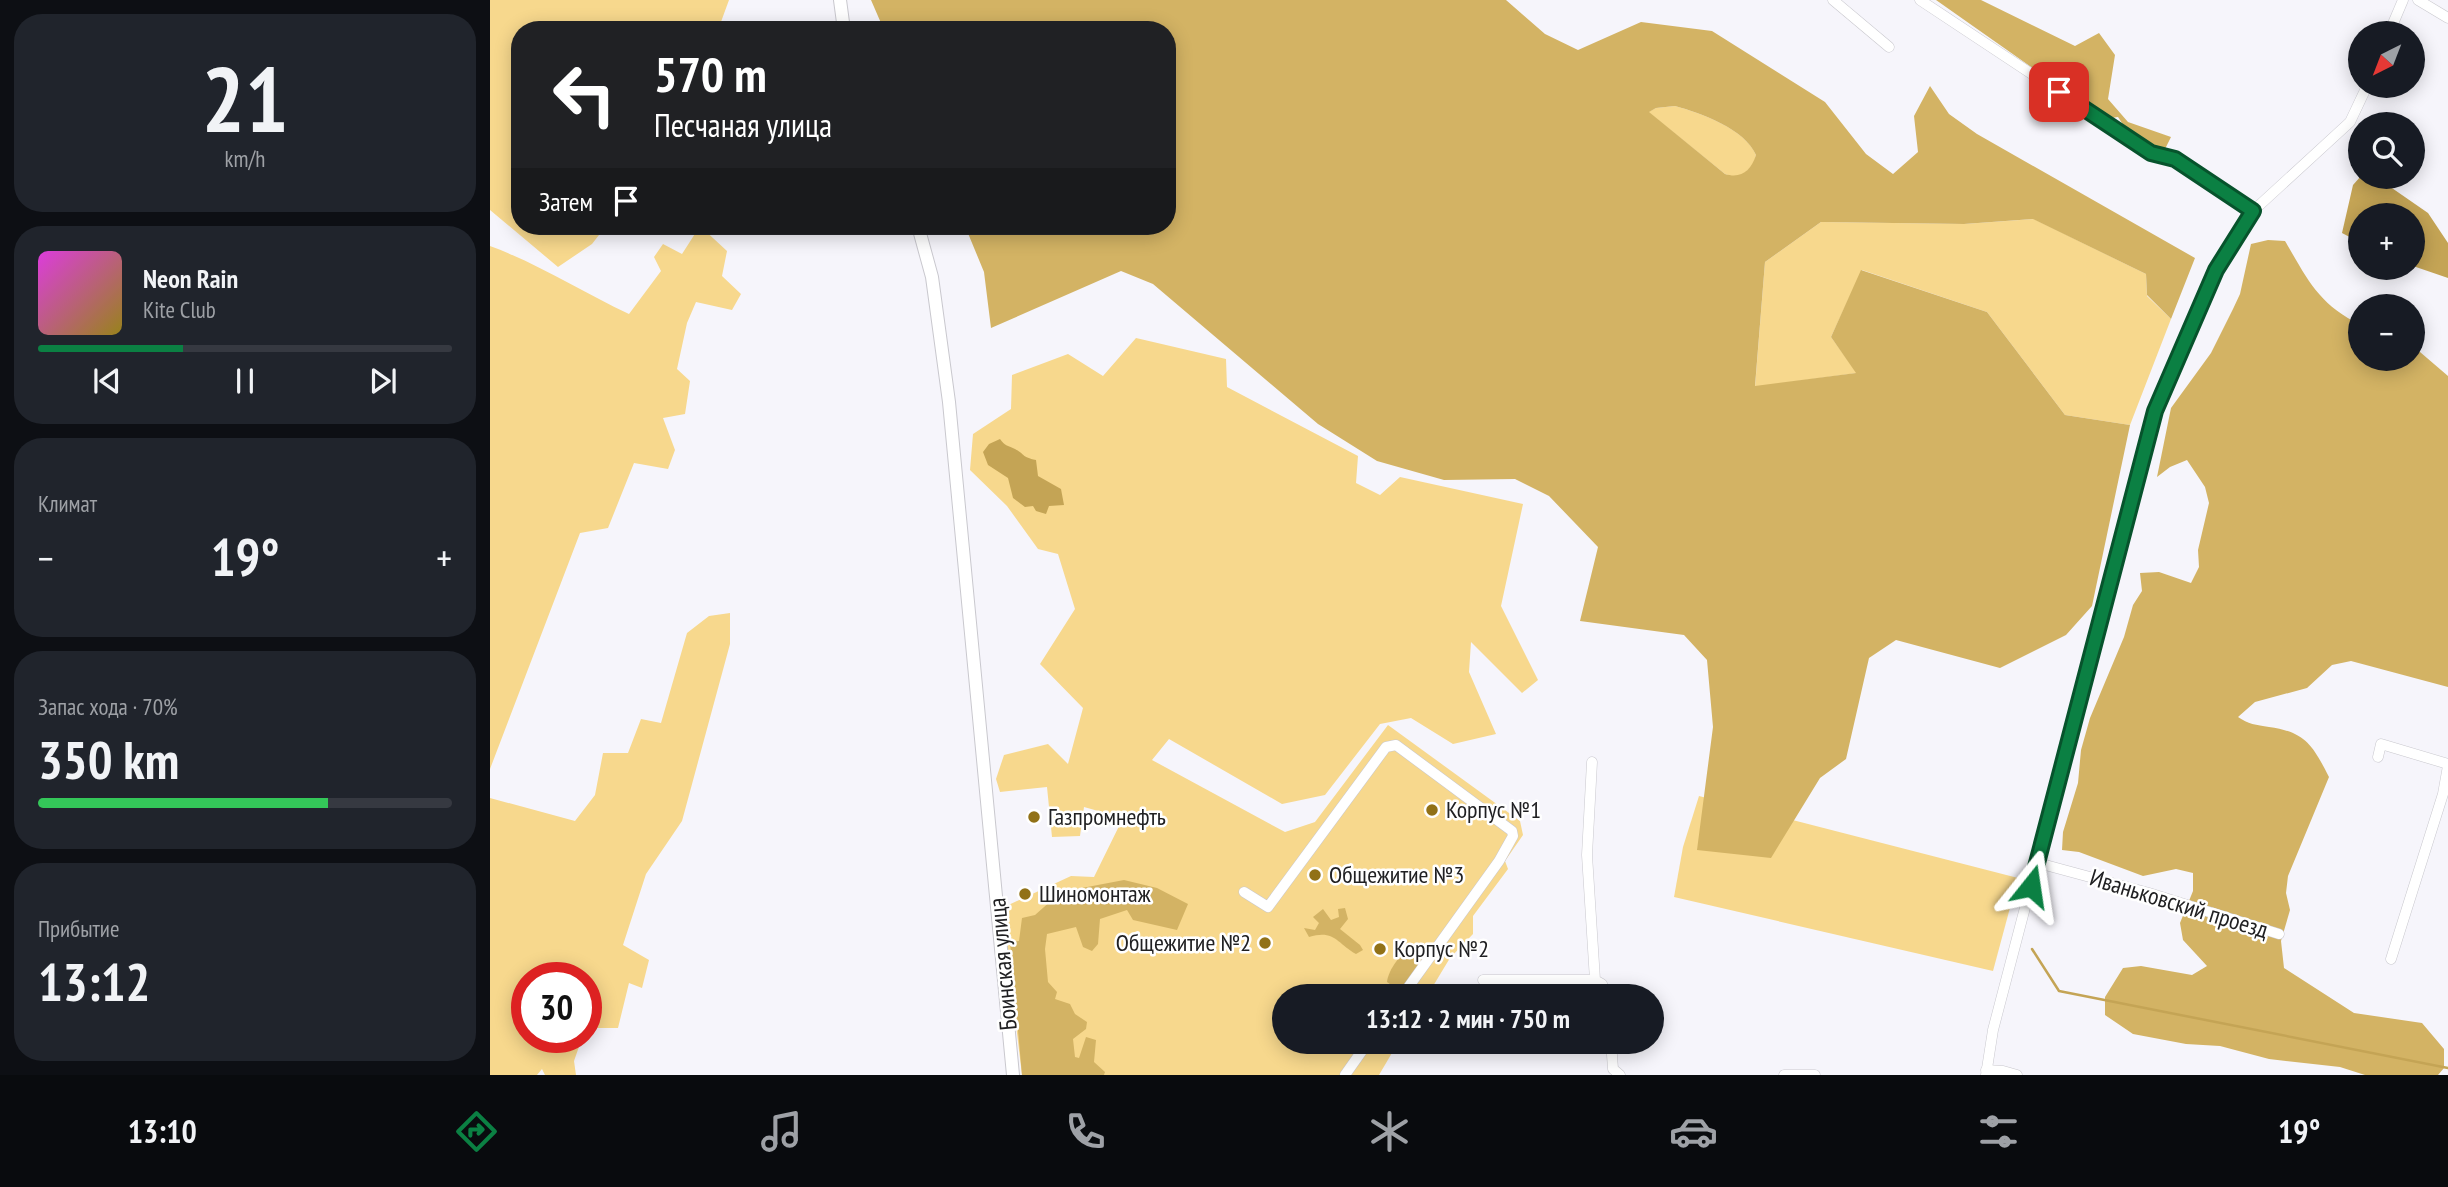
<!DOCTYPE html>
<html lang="ru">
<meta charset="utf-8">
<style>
body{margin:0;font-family:"PT Sans Narrow",sans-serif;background:#20242c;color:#f1f3f6;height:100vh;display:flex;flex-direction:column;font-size:26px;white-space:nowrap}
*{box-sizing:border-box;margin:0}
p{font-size:23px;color:#9ea1a6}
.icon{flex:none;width:38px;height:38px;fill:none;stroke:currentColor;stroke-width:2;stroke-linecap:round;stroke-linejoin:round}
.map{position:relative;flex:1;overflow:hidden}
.sheet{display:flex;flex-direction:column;gap:14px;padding:14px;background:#0d0f14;width:490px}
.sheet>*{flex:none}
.guide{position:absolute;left:21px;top:21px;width:665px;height:214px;border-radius:28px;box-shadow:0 4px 18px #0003;background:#202124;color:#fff;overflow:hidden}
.needle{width:46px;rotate:222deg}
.controls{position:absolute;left:1858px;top:21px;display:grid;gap:14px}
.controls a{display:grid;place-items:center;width:77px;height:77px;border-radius:50%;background:#171b24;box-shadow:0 4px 18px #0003;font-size:35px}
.speed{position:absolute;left:21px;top:962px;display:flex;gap:14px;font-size:35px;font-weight:700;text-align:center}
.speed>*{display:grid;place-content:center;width:91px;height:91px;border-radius:50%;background:#171b24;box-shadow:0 4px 18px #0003;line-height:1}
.speed .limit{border:10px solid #d22;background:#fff;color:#111}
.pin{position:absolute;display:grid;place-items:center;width:60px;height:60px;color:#fff;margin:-30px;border-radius:14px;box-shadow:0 4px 10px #0006}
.me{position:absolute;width:77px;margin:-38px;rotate:15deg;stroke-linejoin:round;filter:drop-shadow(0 0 5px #0008)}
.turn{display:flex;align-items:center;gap:24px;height:147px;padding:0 28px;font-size:32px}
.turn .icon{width:91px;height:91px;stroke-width:2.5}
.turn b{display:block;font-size:49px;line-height:60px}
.then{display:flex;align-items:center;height:66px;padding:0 28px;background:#0003;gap:14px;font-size:26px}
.big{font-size:52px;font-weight:800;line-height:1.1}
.sheet .tile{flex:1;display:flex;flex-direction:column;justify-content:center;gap:10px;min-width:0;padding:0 24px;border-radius:28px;background:#20242c}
.sheet .dial{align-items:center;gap:0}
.dial b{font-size:91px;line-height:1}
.song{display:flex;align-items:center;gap:21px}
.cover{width:84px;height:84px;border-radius:10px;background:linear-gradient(135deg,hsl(300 70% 55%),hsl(50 70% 35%))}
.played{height:7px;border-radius:4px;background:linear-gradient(90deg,#0b8043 35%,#363941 35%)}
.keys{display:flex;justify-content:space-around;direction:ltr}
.heat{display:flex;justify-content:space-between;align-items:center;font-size:38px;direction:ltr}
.charge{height:10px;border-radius:5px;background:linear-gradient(90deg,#34c759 70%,#363941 0)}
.trip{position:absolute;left:782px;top:984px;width:392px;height:70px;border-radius:35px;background:#171b24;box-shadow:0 4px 18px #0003;font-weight:800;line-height:70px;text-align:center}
.menu{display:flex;height:112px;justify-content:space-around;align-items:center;background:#090b0e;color:#9ea1a6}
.menu .icon{width:49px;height:49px}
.menu .current{color:#0b8043}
.menu b{font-size:32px;color:#f1f3f6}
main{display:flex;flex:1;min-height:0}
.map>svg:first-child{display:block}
.green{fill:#f7d88d}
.forest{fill:#d3b364;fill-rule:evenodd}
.water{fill:#c4a455}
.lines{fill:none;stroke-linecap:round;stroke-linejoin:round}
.stream{stroke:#c4a455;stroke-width:2.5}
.minor-casing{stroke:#c9c8ce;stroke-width:11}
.tertiary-casing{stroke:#c9c8ce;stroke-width:14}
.minor{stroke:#fff;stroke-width:10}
.tertiary{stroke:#fff;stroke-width:12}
.route-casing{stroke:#07532c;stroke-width:18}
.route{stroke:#0b8043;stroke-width:12}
.poi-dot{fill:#917117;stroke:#fff;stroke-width:2.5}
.labels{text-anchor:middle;stroke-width:5;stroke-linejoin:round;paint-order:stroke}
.poi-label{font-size:24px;fill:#202022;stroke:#fff;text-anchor:start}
.street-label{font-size:24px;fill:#202022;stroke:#fff}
</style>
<main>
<section class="sheet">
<div class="tile dial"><b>21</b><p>km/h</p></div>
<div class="tile">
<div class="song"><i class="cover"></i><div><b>Neon Rain</b><p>Kite Club</p></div></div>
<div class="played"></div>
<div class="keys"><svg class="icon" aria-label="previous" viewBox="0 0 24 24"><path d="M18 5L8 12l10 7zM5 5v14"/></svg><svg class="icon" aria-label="pause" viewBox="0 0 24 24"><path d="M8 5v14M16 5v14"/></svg><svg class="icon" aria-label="next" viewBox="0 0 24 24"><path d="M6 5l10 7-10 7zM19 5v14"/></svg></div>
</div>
<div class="tile"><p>Климат</p>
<div class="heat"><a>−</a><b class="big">19°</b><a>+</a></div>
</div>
<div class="tile"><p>Запас хода · 70%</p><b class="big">350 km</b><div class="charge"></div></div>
<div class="tile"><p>Прибытие</p><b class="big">13:12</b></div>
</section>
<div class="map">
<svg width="1958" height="1075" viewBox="0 0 1958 1075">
<rect width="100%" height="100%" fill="#f6f5fb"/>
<g class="green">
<path d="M0,0H239L228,30H30V226H116L102,244L68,267L0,210Z"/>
<path d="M1185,106C1211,113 1255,129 1266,155L1264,164L1252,176L1243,177L1235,174L1158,112L1166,108Z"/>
<path d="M1544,219L1656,274L1657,296L1681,319L1640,425L1575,415L1497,312L1372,270L1341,337L1367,373L1265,387L1275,262L1331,222L1474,224Z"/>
<path d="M210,226L237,251L232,276L251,294L242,310L206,302L197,323L187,369L200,381L195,414L173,418L185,450L178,469L144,463L118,528L90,533L0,769V246C49,264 92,292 139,314L171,271L164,257L173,244L192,254Z"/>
<path d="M646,338L736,359L737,387L868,456L866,483L890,495L910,477L1033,504L1011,606L1048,680L1032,693L981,642L979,672L1006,734L963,744L921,718L890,724L835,795L792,804L679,739L662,760L795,832L825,822L898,725L1030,821L1033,835L1015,861L1018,869L983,916V934L960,958L937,996H794V1041H909L889,1075H532L512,908L581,876L604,877L633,818L594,807L590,836L562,837L557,787L510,792L506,779L514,755L558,744L578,764L593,708L550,664L585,609L568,554L548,549L517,506L480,470L483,434L521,409L522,375L578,354L613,376Z"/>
<path d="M240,613V644L192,821L156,874L133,945L159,960L152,988L139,983L128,1028H96V978H37V1038H92L84,1061L86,1075H55L52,1069L47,1075H0V798L85,821L105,795L113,753H138L151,719L171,723L197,633L219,616Z"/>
<path d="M1209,796L1528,878L1503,971L1184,897L1193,847Z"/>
</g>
<g class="forest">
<path d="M381,0H1016L1055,34L1088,50L1151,22L1222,31L1335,102L1376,154L1403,174L1428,152L1424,116L1440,86L1459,114L1487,134L1705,258L1681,319L1657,295L1656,274L1543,219L1474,224L1331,222L1275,262L1265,386L1366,373L1341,337L1371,270L1497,312L1575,415L1640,425L1602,606L1576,635L1510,668L1406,640L1379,658L1356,759L1330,778L1281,858L1207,850L1223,727L1217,660L1194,635L1090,621L1108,547L1059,496L1025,479L954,480L887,461L828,424L663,284L631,271L501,328L494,272L475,226H677V30H394ZM1185,106C1211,113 1255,129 1266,155C1261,171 1251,179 1235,174L1159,112L1166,108Z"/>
<path d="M1446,0H1491L1585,46L1609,33L1625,55L1618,99L1638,122L1681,137L1674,151C1654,147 1639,135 1628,117L1615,119Z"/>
<path d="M1778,240L1795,241C1818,280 1828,304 1871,325V359H1923V346L1958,376V687L1861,661L1842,665L1817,688L1765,702L1748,717C1758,724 1766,725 1779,727C1816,732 1823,746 1839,777L1798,876L1796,893L1800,910L1791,941L1794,968L1864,1013L1932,1023L1954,1049V1068L1948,1075H1875L1850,1067L1779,1059L1730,1046L1696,1044L1643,1034L1615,1015V997L1633,968L1651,966L1702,975L1717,966L1693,940L1690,923L1703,891V873L1686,869L1653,876L1589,852L1572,850L1573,832L1588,783L1591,750L1600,718L1634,637L1643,605L1652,591L1650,573L1669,572L1701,583L1709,567L1708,550L1719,503L1715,487L1697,460L1680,467L1667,477L1681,408L1721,353L1743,309L1750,294L1761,244Z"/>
<path d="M634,880L667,888L698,904L687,930L643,920L637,910L610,919L608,944L602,951L593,947L586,927L557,934L555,949L558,982L567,992L565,999L580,1004L585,1014L597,1022L596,1029L583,1039L585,1057L589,1058L596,1037L606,1040L604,1062L615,1072L614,1075H532L520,942L529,941L532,918L545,915L571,892Z"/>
<path d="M855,908L858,919L850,929L870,945L873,950L866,954C847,943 844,929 819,937L814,928L825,930L829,923L823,917L833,909L841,920L849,917L848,909Z"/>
<path d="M923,946L933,953L934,960L913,989H907L897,982C898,970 912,951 923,946Z"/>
</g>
<g class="water">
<path d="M1871,176L1886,177L1938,213L1958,243V278L1923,266V215H1871V243L1852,233L1863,185Z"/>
<path d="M510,439C515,446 517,445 525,449C536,455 531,457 546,460L548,476L571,489L574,505L559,506L556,514L546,511L543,506L535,507L523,498L518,478L498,465L493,452L499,444Z"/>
</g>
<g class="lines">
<path class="stream" d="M1542,949L1569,991L1958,1068"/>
<g class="minor-casing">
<g id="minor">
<path d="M1343,0L1399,47"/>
<path d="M1430,0L1661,153L1685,159L1763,211"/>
<path d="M1928,0L1958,18"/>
<path d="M1899,33L1913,0"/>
<path d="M1888,757L1891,744L1958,764"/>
<path d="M1102,762L1097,855L1105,980L1112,984L1117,996"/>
<path d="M1548,863L1659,893L1789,934"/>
<path d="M754,892L778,907L896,747L906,745L1022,831L1023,836L1009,861L912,996"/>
<path d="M1901,959L1953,794L1958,766"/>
<path d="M993,980H1105"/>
<path d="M1121,1041L1123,1069L1130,1075"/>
<path d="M1496,1070L1513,1071L1527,1075"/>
<path d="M855,1075L879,1041"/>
<path d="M1294,1075H1325"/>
<path d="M1496,1075L1503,1030L1665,411L1726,270L1763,211L1860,122L1877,86"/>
</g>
</g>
<g class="tertiary-casing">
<g id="tertiary">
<path d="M350,0L354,30"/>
<path d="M428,226L442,277L459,402L523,1075"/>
</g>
</g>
<use href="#minor" class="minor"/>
<use href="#tertiary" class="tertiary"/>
</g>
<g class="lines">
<g class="route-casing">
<path id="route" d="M1541,886L1665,411L1726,270L1763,211L1685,159L1661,153L1569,92"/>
</g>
<use href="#route" class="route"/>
</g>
<g class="poi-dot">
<circle cx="942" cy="810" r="7"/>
<circle cx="544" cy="817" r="7"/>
<circle cx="825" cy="875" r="7"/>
<circle cx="535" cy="894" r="7"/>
<circle cx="775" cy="943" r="7"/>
<circle cx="890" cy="949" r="7"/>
</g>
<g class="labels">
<g class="poi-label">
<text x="956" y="818">Корпус №1</text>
<text x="558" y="825">Газпромнефть</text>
<text x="839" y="883">Общежитие №3</text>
<text x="549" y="902">Шиномонтаж</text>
<text x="761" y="951" text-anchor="end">Общежитие №2</text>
<text x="904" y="957">Корпус №2</text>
</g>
<g class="street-label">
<text transform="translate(1689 904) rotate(17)" y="8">Иваньковский проезд</text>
<text transform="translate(513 964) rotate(-95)" y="8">Боинская улица</text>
</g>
</g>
</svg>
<div class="controls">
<a><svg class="needle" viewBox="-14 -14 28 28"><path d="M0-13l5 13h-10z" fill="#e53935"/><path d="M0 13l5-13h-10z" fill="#9ea1a6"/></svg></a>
<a><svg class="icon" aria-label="search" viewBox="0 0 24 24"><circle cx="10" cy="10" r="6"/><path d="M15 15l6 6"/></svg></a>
<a>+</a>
<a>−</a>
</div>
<div class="speed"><div class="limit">30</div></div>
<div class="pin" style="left:1569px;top:92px;background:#d93025"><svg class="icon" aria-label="arrive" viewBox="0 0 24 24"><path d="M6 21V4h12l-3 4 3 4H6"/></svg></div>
<svg class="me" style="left:1541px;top:886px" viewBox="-20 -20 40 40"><path d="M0-17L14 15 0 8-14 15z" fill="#0b8043" stroke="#fff" stroke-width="4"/></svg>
<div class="trip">13:12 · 2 мин · 750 m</div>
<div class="guide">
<div class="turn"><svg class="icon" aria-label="left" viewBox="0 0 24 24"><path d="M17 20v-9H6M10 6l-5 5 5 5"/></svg><div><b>570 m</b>Песчаная улица</div></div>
<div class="then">Затем<svg class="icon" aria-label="arrive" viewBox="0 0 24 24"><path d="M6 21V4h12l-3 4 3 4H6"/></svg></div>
</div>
</div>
</main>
<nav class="menu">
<b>13:10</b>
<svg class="icon current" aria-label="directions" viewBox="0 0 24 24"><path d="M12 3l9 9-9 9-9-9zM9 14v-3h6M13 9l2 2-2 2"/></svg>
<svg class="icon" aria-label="music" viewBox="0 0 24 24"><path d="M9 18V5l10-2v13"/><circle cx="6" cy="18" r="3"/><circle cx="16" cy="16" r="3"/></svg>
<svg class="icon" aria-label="phone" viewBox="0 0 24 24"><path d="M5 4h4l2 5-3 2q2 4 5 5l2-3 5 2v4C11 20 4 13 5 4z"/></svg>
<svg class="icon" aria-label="climate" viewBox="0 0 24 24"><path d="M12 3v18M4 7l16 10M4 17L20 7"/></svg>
<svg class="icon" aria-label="car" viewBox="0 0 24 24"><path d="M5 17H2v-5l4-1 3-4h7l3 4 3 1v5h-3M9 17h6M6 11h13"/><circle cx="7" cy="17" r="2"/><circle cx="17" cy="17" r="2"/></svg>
<svg class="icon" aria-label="filters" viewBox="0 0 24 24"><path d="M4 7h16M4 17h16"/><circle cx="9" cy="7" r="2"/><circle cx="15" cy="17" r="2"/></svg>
<b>19°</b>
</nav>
